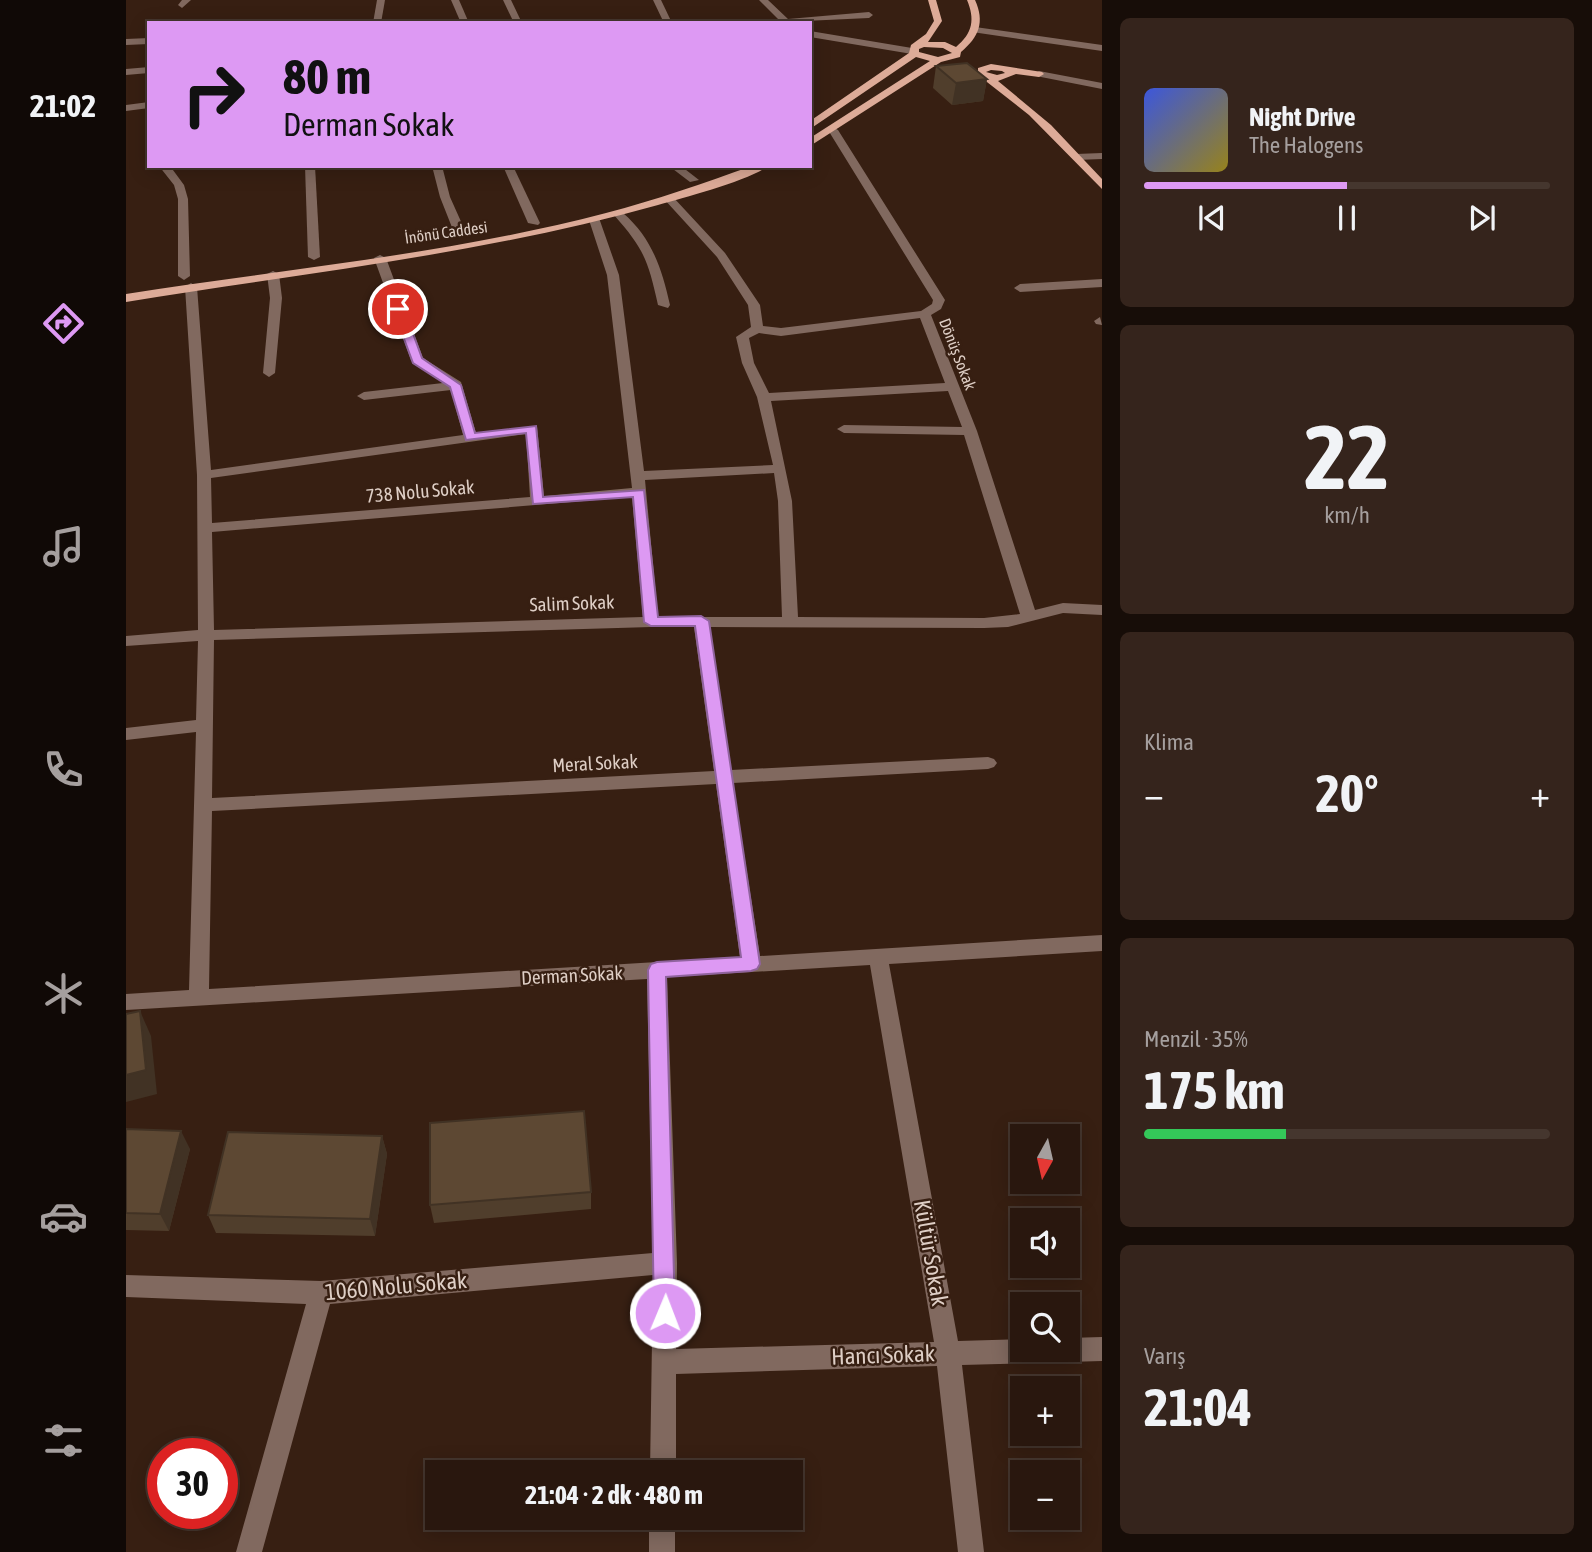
<!DOCTYPE html>
<html lang="tr">
<meta charset="utf-8">
<style>
body{margin:0;font-family:"Asap Condensed",sans-serif;background:#35241c;color:#f1f3f6;height:100vh;display:flex;flex-direction:column;font-size:26px;white-space:nowrap}
*{box-sizing:border-box;margin:0}
p{font-size:23px;color:#a59f9e}
.icon{flex:none;width:38px;height:38px;fill:none;stroke:currentColor;stroke-width:2;stroke-linecap:round;stroke-linejoin:round}
.map{position:relative;flex:1;overflow:hidden}
.drawer{display:flex;flex-direction:column;gap:18px;padding:18px;background:#170d08;width:490px}
.drawer>*{flex:none}
.hud{position:absolute;left:21px;top:21px;width:665px;height:147px;border-radius:0px;box-shadow:0 4px 18px #0003,0 0 0 2px #45362e;background:#dd99f3;color:#111;overflow:hidden}
.needle{width:46px;rotate:188deg}
.tools{position:absolute;left:884px;top:1124px;display:grid;gap:14px}
.tools a{display:grid;place-items:center;width:70px;height:70px;border-radius:0px;background:#29170e;box-shadow:0 4px 18px #0003,0 0 0 2px #45362e;font-size:35px}
.speed{position:absolute;left:21px;top:1438px;display:flex;gap:14px;font-size:35px;font-weight:700;text-align:center}
.speed>*{display:grid;place-content:center;width:91px;height:91px;border-radius:50%;background:#29170e;box-shadow:0 4px 18px #0003,0 0 0 2px #45362e;line-height:1}
.speed .limit{border:10px solid #d22;background:#fff;color:#111}
.pin{position:absolute;display:grid;place-items:center;width:60px;height:60px;color:#fff;margin:-30px;border:4px solid #fff;border-radius:50%;box-shadow:0 2px 7px #0007}
.me{position:absolute;width:77px;margin:-38px;rotate:1deg;stroke-linejoin:round;filter:drop-shadow(0 0 5px #0008)}
.turn{display:flex;align-items:center;gap:24px;height:147px;padding:0 21px;font-size:32px}
.turn .icon{width:91px;height:91px;stroke-width:2.5}
.turn b{display:block;font-size:49px;line-height:60px}
.big{font-size:52px;font-weight:700;line-height:1.1}
.drawer .card{flex:1;display:flex;flex-direction:column;justify-content:center;gap:10px;min-width:0;padding:0 24px;border-radius:10px;background:#35241c}
.drawer .dial{align-items:center;gap:0}
.dial b{font-size:91px;line-height:1}
.song{display:flex;align-items:center;gap:21px}
.cover{width:84px;height:84px;border-radius:10px;background:linear-gradient(135deg,hsl(230 70% 55%),hsl(50 70% 35%))}
.played{height:7px;border-radius:4px;background:linear-gradient(90deg,#dd99f3 50%,#45362e 50%)}
.keys{display:flex;justify-content:space-around;direction:ltr}
.heat{display:flex;justify-content:space-between;align-items:center;font-size:38px;direction:ltr}
.charge{height:10px;border-radius:5px;background:linear-gradient(90deg,#34c759 35%,#45362e 0)}
.trip{position:absolute;left:299px;top:1460px;width:378px;height:70px;border-radius:0px;background:#29170e;box-shadow:0 4px 18px #0003,0 0 0 2px #45362e;font-weight:700;line-height:70px;text-align:center}
main{display:flex;flex:1;min-height:0}
.menu{display:flex;flex-direction:column;width:126px;justify-content:space-around;align-items:center;background:#100906;color:#a59f9e}
.menu .icon{width:49px;height:49px}
.menu .selected{color:#dd99f3}
.menu b{font-size:32px;color:#f1f3f6}
.map>svg:first-child{display:block}
.lines{fill:none;stroke-linecap:round;stroke-linejoin:round}
.minor{fill:#81695f;fill-rule:evenodd}
.major{fill:#ddab98;fill-rule:evenodd}
.wall{fill:#503e2c}
.shaded-wall{fill:#413224}
.building{fill:#5d4833;stroke:#413224;stroke-width:2}
.route{fill:#dd99f3;stroke:#90639e;stroke-width:2}
.labels{text-anchor:middle;stroke-width:5;stroke-linejoin:round;paint-order:stroke}
.far-street-label{font-size:16px;fill:#decec5;stroke:#371f12}
.street-label{font-size:19px;fill:#decec5;stroke:#371f12}
.near-street-label{font-size:23px;fill:#decec5;stroke:#371f12}
</style>
<main>
<nav class="menu">
<b>21:02</b>
<svg class="icon selected" aria-label="directions" viewBox="0 0 24 24"><path d="M12 3l9 9-9 9-9-9zM9 14v-3h6M13 9l2 2-2 2"/></svg>
<svg class="icon" aria-label="music" viewBox="0 0 24 24"><path d="M9 18V5l10-2v13"/><circle cx="6" cy="18" r="3"/><circle cx="16" cy="16" r="3"/></svg>
<svg class="icon" aria-label="phone" viewBox="0 0 24 24"><path d="M5 4h4l2 5-3 2q2 4 5 5l2-3 5 2v4C11 20 4 13 5 4z"/></svg>
<svg class="icon" aria-label="climate" viewBox="0 0 24 24"><path d="M12 3v18M4 7l16 10M4 17L20 7"/></svg>
<svg class="icon" aria-label="car" viewBox="0 0 24 24"><path d="M5 17H2v-5l4-1 3-4h7l3 4 3 1v5h-3M9 17h6M6 11h13"/><circle cx="7" cy="17" r="2"/><circle cx="17" cy="17" r="2"/></svg>
<svg class="icon" aria-label="filters" viewBox="0 0 24 24"><path d="M4 7h16M4 17h16"/><circle cx="9" cy="7" r="2"/><circle cx="15" cy="17" r="2"/></svg>
</nav>
<div class="map">
<svg width="976" height="1552" viewBox="0 0 976 1552">
<rect width="100%" height="100%" fill="#371f12"/>
<g class="lines">
<g class="minor">
<path d="M56,0H65L56,8L52,5Z"/>
<path d="M251,0H259L255,23H247Z"/>
<path d="M325,0H333L343,23H335Z"/>
<path d="M377,0H385L396,23H388Z"/>
<path d="M527,0H535L546,23H538Z"/>
<path d="M633,0H642L662,19L743,12L747,15L743,18L636,23L652,19Z"/>
<path d="M849,27L976,45V51L846,32L845,30Z"/>
<path d="M684,31L786,48L791,51L786,54L684,37Z"/>
<path d="M23,38V44L0,45V39Z"/>
<path d="M23,67V73L0,75V69Z"/>
<path d="M913,71L976,83V89L910,76L908,74Z"/>
<path d="M23,102V108L0,111V105Z"/>
<path d="M707,127L712,130L819,300L815,309L805,315L851,431L909,610L937,603L976,605V615L937,613L882,627L858,628L584,627L605,770L862,757L868,759L871,763L868,767L862,769L607,783L634,956L976,935V951L763,964L832,1341L896,1339V1349H942V1338L976,1337V1361L836,1365L858,1552H832L811,1366L550,1374V1472H524L527,1275L204,1304L136,1552H110L180,1304L0,1297V1275L195,1281L527,1253L521,979L0,1010V994L63,990L70,732L0,740V728L70,720L72,641L0,646V636L72,630L71,475L59,287L65,283L71,287L85,470L337,435L325,390L238,400L231,396L238,392L317,383L285,360L248,258L254,255L260,258L297,358L335,382L350,433L411,426L418,496L506,488L481,275L463,220L473,218L493,275L518,471L647,465L631,397L616,363L610,337L625,327L622,305L591,257L538,199L547,197L599,253L634,305L637,326L655,328L795,311L806,304L807,300L702,130ZM794,318L819,383L643,393L628,363L623,338L633,333L655,336ZM822,391L836,427L718,425L711,429L718,433L838,435L894,614L858,618L672,617L666,501L645,401ZM400,434L404,497L86,523L85,478ZM648,473L652,501L656,617H532L519,480ZM506,497L517,617L88,630L86,532ZM525,627H568L588,771L86,798L88,640ZM590,784L614,957L83,989L86,811ZM744,965L808,1342L550,1349L551,1263L541,977Z"/>
<path d="M976,153V159L950,160L945,157L950,154Z"/>
<path d="M33,166H44L58,185L62,199L64,276L58,280L52,276V199L48,185Z"/>
<path d="M179,166H189L194,257L188,260L182,257Z"/>
<path d="M306,166H316L324,197L341,235L339,237L329,235L314,197Z"/>
<path d="M377,166H387L414,223L412,225L402,223Z"/>
<path d="M543,166H555L573,180L564,182Z"/>
<path d="M489,213H497C526,238 536,269 544,305L542,308L532,305C522,260 518,249 488,215Z"/>
<path d="M147,271L153,274L156,298L149,373L143,377L137,373L144,298L141,274Z"/>
<path d="M976,279V287L894,292L888,288L894,284Z"/>
<path d="M974,317L976,325L970,324L968,321Z"/>
<rect x="523" y="1517" width="26" height="35"/>
</g>
<g class="major">
<path d="M802,0H810L816,21L802,42H819L830,47C847,33 849,19 841,0H849C859,22 853,37 835,52L834,57L815,62L684,146V138L804,61L790,57L684,129V121L783,53L785,45L800,34L808,21ZM798,47L817,48L826,53L812,57L793,52V49Z"/>
<path d="M865,64L916,72L918,74L913,77L890,74L872,81L925,125L976,179V189L903,115L852,75V68ZM865,70L876,71L879,73L871,75L860,72Z"/>
<path d="M626,166H642C622,181 559,197 532,205C358,254 178,273 0,302V294C160,269 323,254 480,213C530,200 578,183 626,166Z"/>
</g>
</g>
<g class="wall">
<path d="M810,66L861,79L857,101L826,105L807,88Z"/>
<path d="M0,1129L64,1149L43,1231L0,1230Z"/>
<path d="M256,1136L261,1154L249,1236L90,1233L82,1215Z"/>
<path d="M465,1192V1209L308,1223L304,1205Z"/>
</g>
<g class="shaded-wall">
<path d="M861,79L857,101L826,105L830,83Z"/>
<path d="M14,1011L25,1036L31,1094L0,1102V1075Z"/>
<path d="M55,1131L64,1149L43,1231L34,1214Z"/>
<path d="M256,1136L261,1154L249,1236L244,1219Z"/>
</g>
<g class="building">
<path d="M841,63L861,79L830,83L810,66Z"/>
<path d="M14,1011L20,1070L0,1075V1014Z"/>
<path d="M458,1111L465,1192L304,1205V1123Z"/>
<path d="M0,1129L55,1131L34,1214L0,1213Z"/>
<path d="M102,1132L256,1136L244,1219L82,1215Z"/>
</g>
<path class="route" d="M272,306L278,309L296,358L335,385L349,433L410,426L417,497L518,490L532,617L575,616L583,621L634,964L631,969L625,971L540,977L549,1313L546,1320L539,1323L531,1320L528,1313L522,970L525,964L531,962L615,957L569,626H525L518,622L507,497L407,504L400,433L340,440L324,387L287,363L267,309Z"/>
<g class="labels">
<g class="far-street-label">
<text transform="translate(320 232) rotate(-8)" y="6">İnönü Caddesi</text>
<text transform="translate(832 354) rotate(69)" y="6">Dönüş Sokak</text>
</g>
<g class="street-label">
<text transform="translate(294 491) rotate(-5)" y="7">738 Nolu Sokak</text>
<text transform="translate(446 603) rotate(-2)" y="7">Salim Sokak</text>
<text transform="translate(469 763) rotate(-3)" y="7">Meral Sokak</text>
<text transform="translate(446 975) rotate(-3)" y="7">Derman Sokak</text>
</g>
<g class="near-street-label">
<text transform="translate(805 1253) rotate(80)" y="8">Kültür Sokak</text>
<text transform="translate(270 1286) rotate(-5)" y="8">1060 Nolu Sokak</text>
<text transform="translate(757 1355) rotate(-2)" y="8">Hancı Sokak</text>
</g>
</g>
</svg>
<div class="tools">
<a><svg class="needle" viewBox="-14 -14 28 28"><path d="M0-13l5 13h-10z" fill="#e53935"/><path d="M0 13l5-13h-10z" fill="#a59f9e"/></svg></a>
<a><svg class="icon" aria-label="sound" viewBox="0 0 24 24"><path d="M4 9h4l5-4v14l-5-4H4zM17 9q2 3 0 6"/></svg></a>
<a><svg class="icon" aria-label="search" viewBox="0 0 24 24"><circle cx="10" cy="10" r="6"/><path d="M15 15l6 6"/></svg></a>
<a>+</a>
<a>−</a>
</div>
<div class="speed"><div class="limit">30</div></div>
<div class="pin" style="left:272px;top:309px;background:#d93025"><svg class="icon" aria-label="arrive" viewBox="0 0 24 24"><path d="M6 21V4h12l-3 4 3 4H6"/></svg></div>
<svg class="me" style="left:539px;top:1313px" viewBox="-20 -20 40 40"><circle r="17" fill="#dd99f3" stroke="#fff" stroke-width="3"/><path d="M0-11L8 9 0 5-8 9z" fill="#fff"/></svg>
<div class="trip">21:04 · 2 dk · 480 m</div>
<div class="hud">
<div class="turn"><svg class="icon" aria-label="right" viewBox="0 0 24 24"><path d="M7 20v-9h11M14 6l5 5-5 5"/></svg><div><b>80 m</b>Derman Sokak</div></div>
</div>
</div>
<section class="drawer">
<div class="card">
<div class="song"><i class="cover"></i><div><b>Night Drive</b><p>The Halogens</p></div></div>
<div class="played"></div>
<div class="keys"><svg class="icon" aria-label="previous" viewBox="0 0 24 24"><path d="M18 5L8 12l10 7zM5 5v14"/></svg><svg class="icon" aria-label="pause" viewBox="0 0 24 24"><path d="M8 5v14M16 5v14"/></svg><svg class="icon" aria-label="next" viewBox="0 0 24 24"><path d="M6 5l10 7-10 7zM19 5v14"/></svg></div>
</div>
<div class="card dial"><b>22</b><p>km/h</p></div>
<div class="card"><p>Klima</p>
<div class="heat"><a>−</a><b class="big">20°</b><a>+</a></div>
</div>
<div class="card"><p>Menzil · 35%</p><b class="big">175 km</b><div class="charge"></div></div>
<div class="card"><p>Varış</p><b class="big">21:04</b></div>
</section>
</main>
